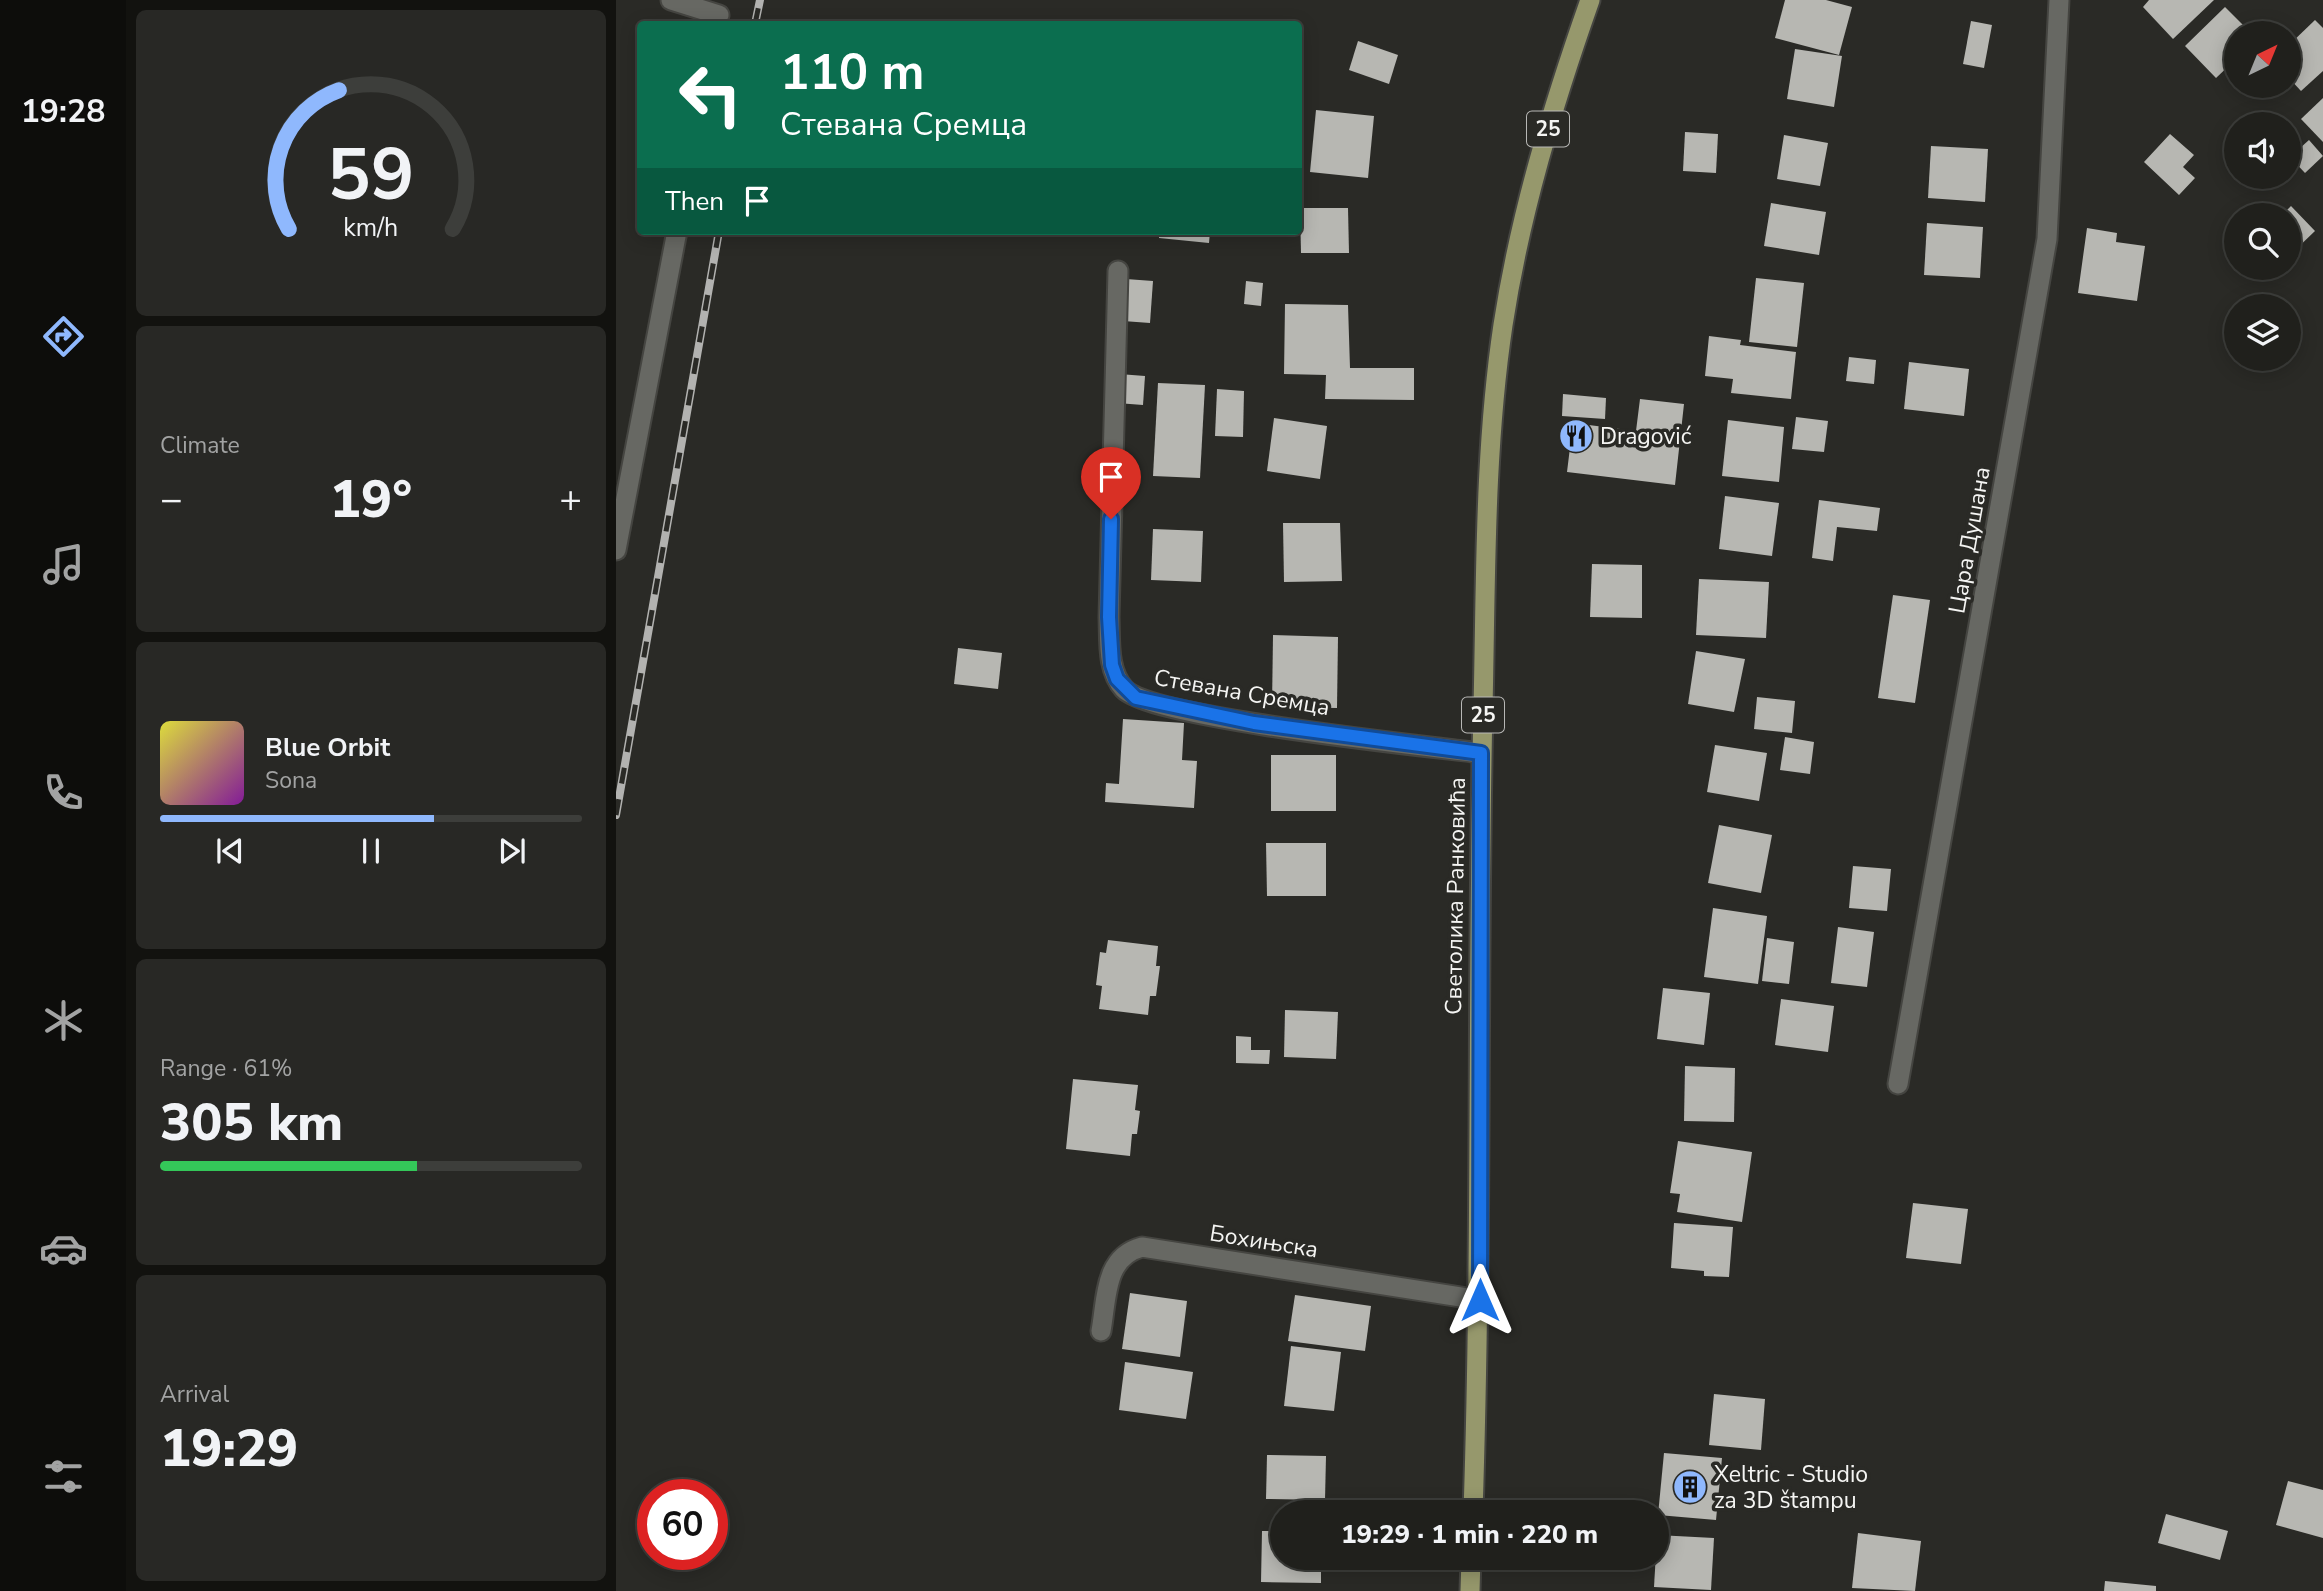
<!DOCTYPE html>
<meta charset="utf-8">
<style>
body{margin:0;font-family:"Nunito Sans",sans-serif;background:#282825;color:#f1f3f6;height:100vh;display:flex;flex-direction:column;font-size:26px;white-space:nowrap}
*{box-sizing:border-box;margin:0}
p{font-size:23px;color:#a2a3a3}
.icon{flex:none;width:38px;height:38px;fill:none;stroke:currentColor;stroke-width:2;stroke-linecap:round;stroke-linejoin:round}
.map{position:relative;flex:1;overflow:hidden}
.side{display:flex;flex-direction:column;gap:10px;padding:10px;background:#12120f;width:490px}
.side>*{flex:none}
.guide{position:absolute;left:21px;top:21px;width:665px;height:214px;border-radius:7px;box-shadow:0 4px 18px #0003,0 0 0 2px #3d3e3b;background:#0b6e4f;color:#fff;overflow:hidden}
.needle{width:46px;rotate:43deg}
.tools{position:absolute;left:1608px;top:21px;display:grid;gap:14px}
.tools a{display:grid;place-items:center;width:77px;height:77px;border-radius:50%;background:#20201c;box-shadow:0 4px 18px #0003,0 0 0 2px #3d3e3b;font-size:35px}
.speed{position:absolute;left:21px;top:1479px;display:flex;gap:14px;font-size:35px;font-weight:700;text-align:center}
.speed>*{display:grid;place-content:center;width:91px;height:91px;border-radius:50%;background:#20201c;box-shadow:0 4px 18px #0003,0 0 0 2px #3d3e3b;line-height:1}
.speed .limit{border:10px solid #d22;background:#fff;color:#111}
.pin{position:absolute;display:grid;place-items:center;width:60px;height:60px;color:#fff;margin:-72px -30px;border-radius:50% 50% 50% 0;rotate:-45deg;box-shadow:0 0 7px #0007}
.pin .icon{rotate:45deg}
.me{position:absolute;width:77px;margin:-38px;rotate:0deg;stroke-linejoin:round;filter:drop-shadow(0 0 5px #0008)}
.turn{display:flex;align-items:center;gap:24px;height:147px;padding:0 28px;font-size:32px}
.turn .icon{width:91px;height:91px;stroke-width:2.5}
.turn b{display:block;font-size:49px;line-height:60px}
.then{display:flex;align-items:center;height:66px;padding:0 28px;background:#0003;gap:14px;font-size:26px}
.big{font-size:52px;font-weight:800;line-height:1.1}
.side .widget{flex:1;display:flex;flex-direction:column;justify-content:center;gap:10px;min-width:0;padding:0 24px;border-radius:10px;background:#282825}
.side .dial{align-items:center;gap:0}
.dial svg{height:182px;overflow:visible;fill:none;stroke:#3d3e3b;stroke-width:7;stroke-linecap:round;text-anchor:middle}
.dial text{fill:#f1f3f6;stroke:none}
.song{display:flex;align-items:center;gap:21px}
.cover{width:84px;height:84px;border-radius:10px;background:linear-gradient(135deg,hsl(60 70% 55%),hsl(290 70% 35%))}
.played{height:7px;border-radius:4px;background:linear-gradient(90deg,#8fb8fd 65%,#3d3e3b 65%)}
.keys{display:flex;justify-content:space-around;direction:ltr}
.heat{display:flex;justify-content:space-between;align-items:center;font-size:38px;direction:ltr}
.charge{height:10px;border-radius:5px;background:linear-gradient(90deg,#34c759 61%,#3d3e3b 0)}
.trip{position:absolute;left:654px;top:1500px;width:399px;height:70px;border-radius:35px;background:#20201c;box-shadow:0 4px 18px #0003,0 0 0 2px #3d3e3b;font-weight:800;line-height:70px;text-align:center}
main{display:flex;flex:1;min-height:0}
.menu{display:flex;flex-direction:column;width:126px;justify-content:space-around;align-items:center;background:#0d0d0b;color:#a2a3a3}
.menu .icon{width:49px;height:49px}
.menu .on{color:#8fb8fd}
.menu b{font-size:32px;color:#f1f3f6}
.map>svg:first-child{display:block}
.building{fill:#b7b7b2}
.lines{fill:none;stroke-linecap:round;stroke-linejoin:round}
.minor-casing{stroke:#454541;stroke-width:23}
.primary-casing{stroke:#454541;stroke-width:23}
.minor{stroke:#676863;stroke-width:19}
.primary{stroke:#96986c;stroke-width:19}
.rail-casing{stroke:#b2b2b0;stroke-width:8}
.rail{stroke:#2a2a26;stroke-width:5;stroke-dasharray:16;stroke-linecap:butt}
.route-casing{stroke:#114b97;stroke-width:18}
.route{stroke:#1a73e8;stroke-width:12}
.labels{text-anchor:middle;stroke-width:7;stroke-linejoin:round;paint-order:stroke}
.shield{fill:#2a2a26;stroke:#b8b8b6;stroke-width:2}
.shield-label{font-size:21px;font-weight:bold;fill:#f5f5f3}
.poi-label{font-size:23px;fill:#f5f5f3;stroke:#2a2a26;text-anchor:start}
.street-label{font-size:23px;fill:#f5f5f3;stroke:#2a2a26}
</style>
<main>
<nav class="menu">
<b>19:28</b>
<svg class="icon on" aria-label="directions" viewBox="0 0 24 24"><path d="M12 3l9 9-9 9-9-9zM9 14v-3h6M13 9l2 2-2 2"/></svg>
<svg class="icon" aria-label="music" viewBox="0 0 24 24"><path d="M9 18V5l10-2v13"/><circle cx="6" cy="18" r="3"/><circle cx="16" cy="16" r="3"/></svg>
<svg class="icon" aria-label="phone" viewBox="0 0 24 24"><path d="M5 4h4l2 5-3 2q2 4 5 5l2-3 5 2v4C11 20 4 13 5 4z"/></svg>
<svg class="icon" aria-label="climate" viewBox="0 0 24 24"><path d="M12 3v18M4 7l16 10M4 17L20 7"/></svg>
<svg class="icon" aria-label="car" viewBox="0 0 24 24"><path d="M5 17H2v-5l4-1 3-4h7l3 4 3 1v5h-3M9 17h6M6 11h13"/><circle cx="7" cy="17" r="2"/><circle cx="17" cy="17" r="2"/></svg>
<svg class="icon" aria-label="filters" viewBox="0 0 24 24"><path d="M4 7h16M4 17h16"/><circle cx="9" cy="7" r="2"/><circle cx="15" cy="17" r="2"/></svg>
</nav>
<section class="side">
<div class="widget dial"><svg viewBox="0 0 100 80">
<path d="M14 69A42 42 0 1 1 86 69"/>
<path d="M14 69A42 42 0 0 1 36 8" stroke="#8fb8fd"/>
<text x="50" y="56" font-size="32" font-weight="700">59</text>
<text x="50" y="72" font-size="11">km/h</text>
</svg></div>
<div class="widget"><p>Climate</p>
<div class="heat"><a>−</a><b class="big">19°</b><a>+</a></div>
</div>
<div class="widget">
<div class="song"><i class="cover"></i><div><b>Blue Orbit</b><p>Sona</p></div></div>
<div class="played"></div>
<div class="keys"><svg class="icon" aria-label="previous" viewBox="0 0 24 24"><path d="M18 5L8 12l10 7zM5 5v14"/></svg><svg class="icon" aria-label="pause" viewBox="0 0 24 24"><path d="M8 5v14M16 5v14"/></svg><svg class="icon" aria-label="next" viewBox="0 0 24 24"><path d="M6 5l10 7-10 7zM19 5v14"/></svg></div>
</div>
<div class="widget"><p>Range · 61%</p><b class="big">305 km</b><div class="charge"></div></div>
<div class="widget"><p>Arrival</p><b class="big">19:29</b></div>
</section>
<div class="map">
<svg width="1707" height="1591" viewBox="0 0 1707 1591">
<rect width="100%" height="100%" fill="#2a2a26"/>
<g class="building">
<path d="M1169,0H1210L1236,7L1223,55L1159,38Z"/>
<path d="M1533,0H1598L1557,39L1527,7Z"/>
<path d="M1609,7L1635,33H1620V59L1600,78L1569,46Z"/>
<path d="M1699,20L1707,28V71L1685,91L1673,78V45Z"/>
<path d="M1355,21L1376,25L1368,68L1347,64Z"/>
<path d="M742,41L782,55L773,84L733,70Z"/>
<path d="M1179,49L1226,56L1218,107L1171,99Z"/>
<path d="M1707,98V142L1685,119Z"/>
<path d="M700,110L758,116L752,178L694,172Z"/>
<path d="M1069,132L1102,134L1100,173L1067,171Z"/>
<path d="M1554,134L1578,155L1567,167L1579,178L1563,195L1528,162Z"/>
<path d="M1168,135L1212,143L1204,186L1161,179Z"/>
<path d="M1693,140L1707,156L1689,173L1674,157Z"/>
<path d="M1315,146L1372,149L1369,202L1312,198Z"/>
<path d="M1155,203L1210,212L1203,255L1148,246Z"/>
<path d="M1675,206L1699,231L1673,256V215H1666Z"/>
<path d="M684,208H732L733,253H685Z"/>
<path d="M1311,223L1367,227L1364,278L1308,275Z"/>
<path d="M1471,228L1501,233L1500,242L1529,246L1521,301L1462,293Z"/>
<path d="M543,231H594L593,243L543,238Z"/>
<path d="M1140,278L1188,283L1181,347L1133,342Z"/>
<path d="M510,279L537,281L534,323L507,321Z"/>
<path d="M630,281L647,283L645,306L628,304Z"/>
<path d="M669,304L732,305L734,368H798V400L709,399L710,375L668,374Z"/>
<path d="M1093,336L1125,340L1124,345L1180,352L1175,399L1115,393L1117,379L1089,376Z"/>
<path d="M1233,357L1260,360L1258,384L1230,381Z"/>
<path d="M1293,362L1353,369L1348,416L1288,409Z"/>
<path d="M503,374L529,376L527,405L501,403Z"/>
<path d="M542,383L589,385L584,478L537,476Z"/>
<path d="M601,389L628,391L627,437L599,436Z"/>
<path d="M947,394L990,398L989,419L946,416Z"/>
<path d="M1024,399L1068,404L1059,485L951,472L957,423L1020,431Z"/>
<path d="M1180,417L1212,421L1208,452L1176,449Z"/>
<path d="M658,418L711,426L704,479L651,471Z"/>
<path d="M1112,420L1168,427L1163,482L1106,476Z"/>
<path d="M1109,496L1163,503L1156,556L1103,549Z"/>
<path d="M1203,500L1264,508L1261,531L1221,527L1217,561L1196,558Z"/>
<path d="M667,523H724L726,581L668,582Z"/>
<path d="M537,529L587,531L585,582L535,580Z"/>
<path d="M976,564L1026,565V618L974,617Z"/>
<path d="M1083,579L1153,582L1150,638L1080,635Z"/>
<path d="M1277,595L1314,600L1299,703L1262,698Z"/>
<path d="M657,635L722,637L721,708L656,707Z"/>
<path d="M342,648L386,653L382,689L338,684Z"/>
<path d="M1080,651L1129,659L1118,712L1072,704Z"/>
<path d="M1141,697L1179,701L1176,733L1138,729Z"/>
<path d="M507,719L568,723L566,760L581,761L578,808L489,802L490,783L503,784Z"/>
<path d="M1169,737L1198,742L1194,774L1164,770Z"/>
<path d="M1099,745L1151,753L1143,801L1091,792Z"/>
<rect x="655" y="755" width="65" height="56"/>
<path d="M1103,825L1156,835L1145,893L1092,883Z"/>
<path d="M650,843H710V896H651Z"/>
<path d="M1237,866L1275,869L1271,911L1233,908Z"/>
<path d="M1097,908L1151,916L1142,984L1088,977Z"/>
<path d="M1222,927L1258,932L1251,987L1215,983Z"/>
<path d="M1151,938L1178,942L1173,984L1146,981Z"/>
<path d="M492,940L542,946L540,966H544L540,996H534L532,1015L483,1009L486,986L480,985L484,952L490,953Z"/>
<path d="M1047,988L1094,993L1088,1045L1041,1039Z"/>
<path d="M1165,999L1218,1006L1212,1052L1159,1045Z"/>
<path d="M669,1010L722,1012L720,1059L668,1057Z"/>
<path d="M620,1036L635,1037V1050H654L653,1064L620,1063Z"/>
<path d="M1069,1066L1119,1068L1118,1122L1068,1121Z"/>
<path d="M457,1079L522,1085L519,1110L524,1111L521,1134H516L514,1156L450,1149Z"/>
<path d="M1062,1141L1136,1152L1126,1222L1061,1212L1064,1194L1054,1193Z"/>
<path d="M1297,1203L1352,1209L1345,1264L1290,1258Z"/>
<path d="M1058,1223L1117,1227L1113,1277L1088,1276V1271L1055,1268Z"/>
<path d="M514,1293L571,1301L564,1357L506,1349Z"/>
<path d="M679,1295L755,1306L749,1351L672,1341Z"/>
<path d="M675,1346L725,1352L718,1411L668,1406Z"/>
<path d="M509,1362L577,1372L570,1419L503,1410Z"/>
<path d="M1098,1394L1149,1399L1145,1450L1093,1445Z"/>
<path d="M1048,1453L1106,1458L1100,1520L1042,1515Z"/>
<path d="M651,1455L710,1456L709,1500L650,1499Z"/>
<path d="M1672,1481L1707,1490V1538L1660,1525Z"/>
<path d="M1550,1514L1612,1531L1604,1560L1542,1543Z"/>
<path d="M646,1531H667V1558H705V1583L645,1582Z"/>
<path d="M1242,1533L1305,1541L1299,1591L1236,1588Z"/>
<path d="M1041,1535L1098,1538L1095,1590L1038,1587Z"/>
<path d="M1489,1581L1540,1586V1591H1488Z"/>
</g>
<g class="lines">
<g class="minor-casing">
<g id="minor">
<path d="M55,0L103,15"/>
<path d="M502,271L493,617C494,641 491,670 508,689C535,718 809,746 865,753"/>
<path d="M0,550L61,231"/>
<path d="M1282,1084L1431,239L1443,0"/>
<path d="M485,1331C491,1298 488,1257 526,1247L864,1300"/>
</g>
</g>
<g class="primary-casing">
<g id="primary">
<path d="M857,1512C866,1244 861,976 867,708C870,580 868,452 887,325C904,214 937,105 974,0"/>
<path d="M854,1591L855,1558"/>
</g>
</g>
<use href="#minor" class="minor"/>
<use href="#primary" class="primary"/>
<g class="rail-casing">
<g id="rail">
<path d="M139,24L144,0"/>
<path d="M0,815L103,231"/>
</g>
</g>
<use href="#rail" class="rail"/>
</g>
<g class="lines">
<g class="route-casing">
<path id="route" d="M495,519L493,617L496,665L501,679L520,698L638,723L865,753L864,1300"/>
</g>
<use href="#route" class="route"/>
</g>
<defs>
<g id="restaurant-disc" transform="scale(1.75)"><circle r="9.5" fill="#8fb8fd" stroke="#2a2a26"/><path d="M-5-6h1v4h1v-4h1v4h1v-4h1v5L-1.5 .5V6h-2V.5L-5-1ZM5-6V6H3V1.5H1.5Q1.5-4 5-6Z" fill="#111"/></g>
<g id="building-disc" transform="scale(1.75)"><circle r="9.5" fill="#8fb8fd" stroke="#2a2a26"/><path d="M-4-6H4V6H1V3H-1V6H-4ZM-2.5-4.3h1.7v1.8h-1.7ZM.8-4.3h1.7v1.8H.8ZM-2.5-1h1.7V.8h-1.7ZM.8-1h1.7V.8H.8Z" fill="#111"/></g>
</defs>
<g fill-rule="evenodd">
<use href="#restaurant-disc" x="960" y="436"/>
<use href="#building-disc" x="1074" y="1487"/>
</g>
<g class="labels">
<g class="shield">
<rect x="911" y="111.5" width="42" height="35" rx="5"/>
<rect x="846" y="697.5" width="42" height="35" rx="5"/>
</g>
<g class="shield-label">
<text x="932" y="136">25</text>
<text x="867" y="722">25</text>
</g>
<g class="poi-label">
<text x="984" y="444">Dragović</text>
<text x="1098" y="1482">Xeltric - Studio<tspan x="1098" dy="26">za 3D štampu</tspan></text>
</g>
<g class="street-label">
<text transform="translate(1353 540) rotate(-80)" y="8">Цара Душана</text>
<text transform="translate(626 692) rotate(10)" y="8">Стевана Сремца</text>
<text transform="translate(839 896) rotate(-89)" y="8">Светолика Ранковића</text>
<text transform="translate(648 1241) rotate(9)" y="8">Бохињска</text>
</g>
</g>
</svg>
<div class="tools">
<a><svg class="needle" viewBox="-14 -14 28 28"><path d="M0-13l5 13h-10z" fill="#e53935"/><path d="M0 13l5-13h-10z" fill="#a2a3a3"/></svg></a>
<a><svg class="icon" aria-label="sound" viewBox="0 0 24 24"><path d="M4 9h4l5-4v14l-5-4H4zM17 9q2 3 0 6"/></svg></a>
<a><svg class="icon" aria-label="search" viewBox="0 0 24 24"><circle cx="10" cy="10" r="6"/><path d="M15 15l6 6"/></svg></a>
<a><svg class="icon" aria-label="layers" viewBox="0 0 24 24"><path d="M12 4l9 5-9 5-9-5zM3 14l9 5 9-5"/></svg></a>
</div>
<div class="speed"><div class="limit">60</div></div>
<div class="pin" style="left:495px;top:519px;background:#d93025"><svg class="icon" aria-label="arrive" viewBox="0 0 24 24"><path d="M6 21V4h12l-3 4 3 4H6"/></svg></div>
<svg class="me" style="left:864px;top:1300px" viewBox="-20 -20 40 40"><path d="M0-17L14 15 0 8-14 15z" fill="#1a73e8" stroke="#fff" stroke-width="4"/></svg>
<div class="trip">19:29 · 1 min · 220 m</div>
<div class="guide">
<div class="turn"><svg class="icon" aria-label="left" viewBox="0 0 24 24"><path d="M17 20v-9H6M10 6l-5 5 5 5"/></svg><div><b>110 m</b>Стевана Сремца</div></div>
<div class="then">Then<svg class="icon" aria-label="arrive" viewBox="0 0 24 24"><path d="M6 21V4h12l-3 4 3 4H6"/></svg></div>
</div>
</div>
</main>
